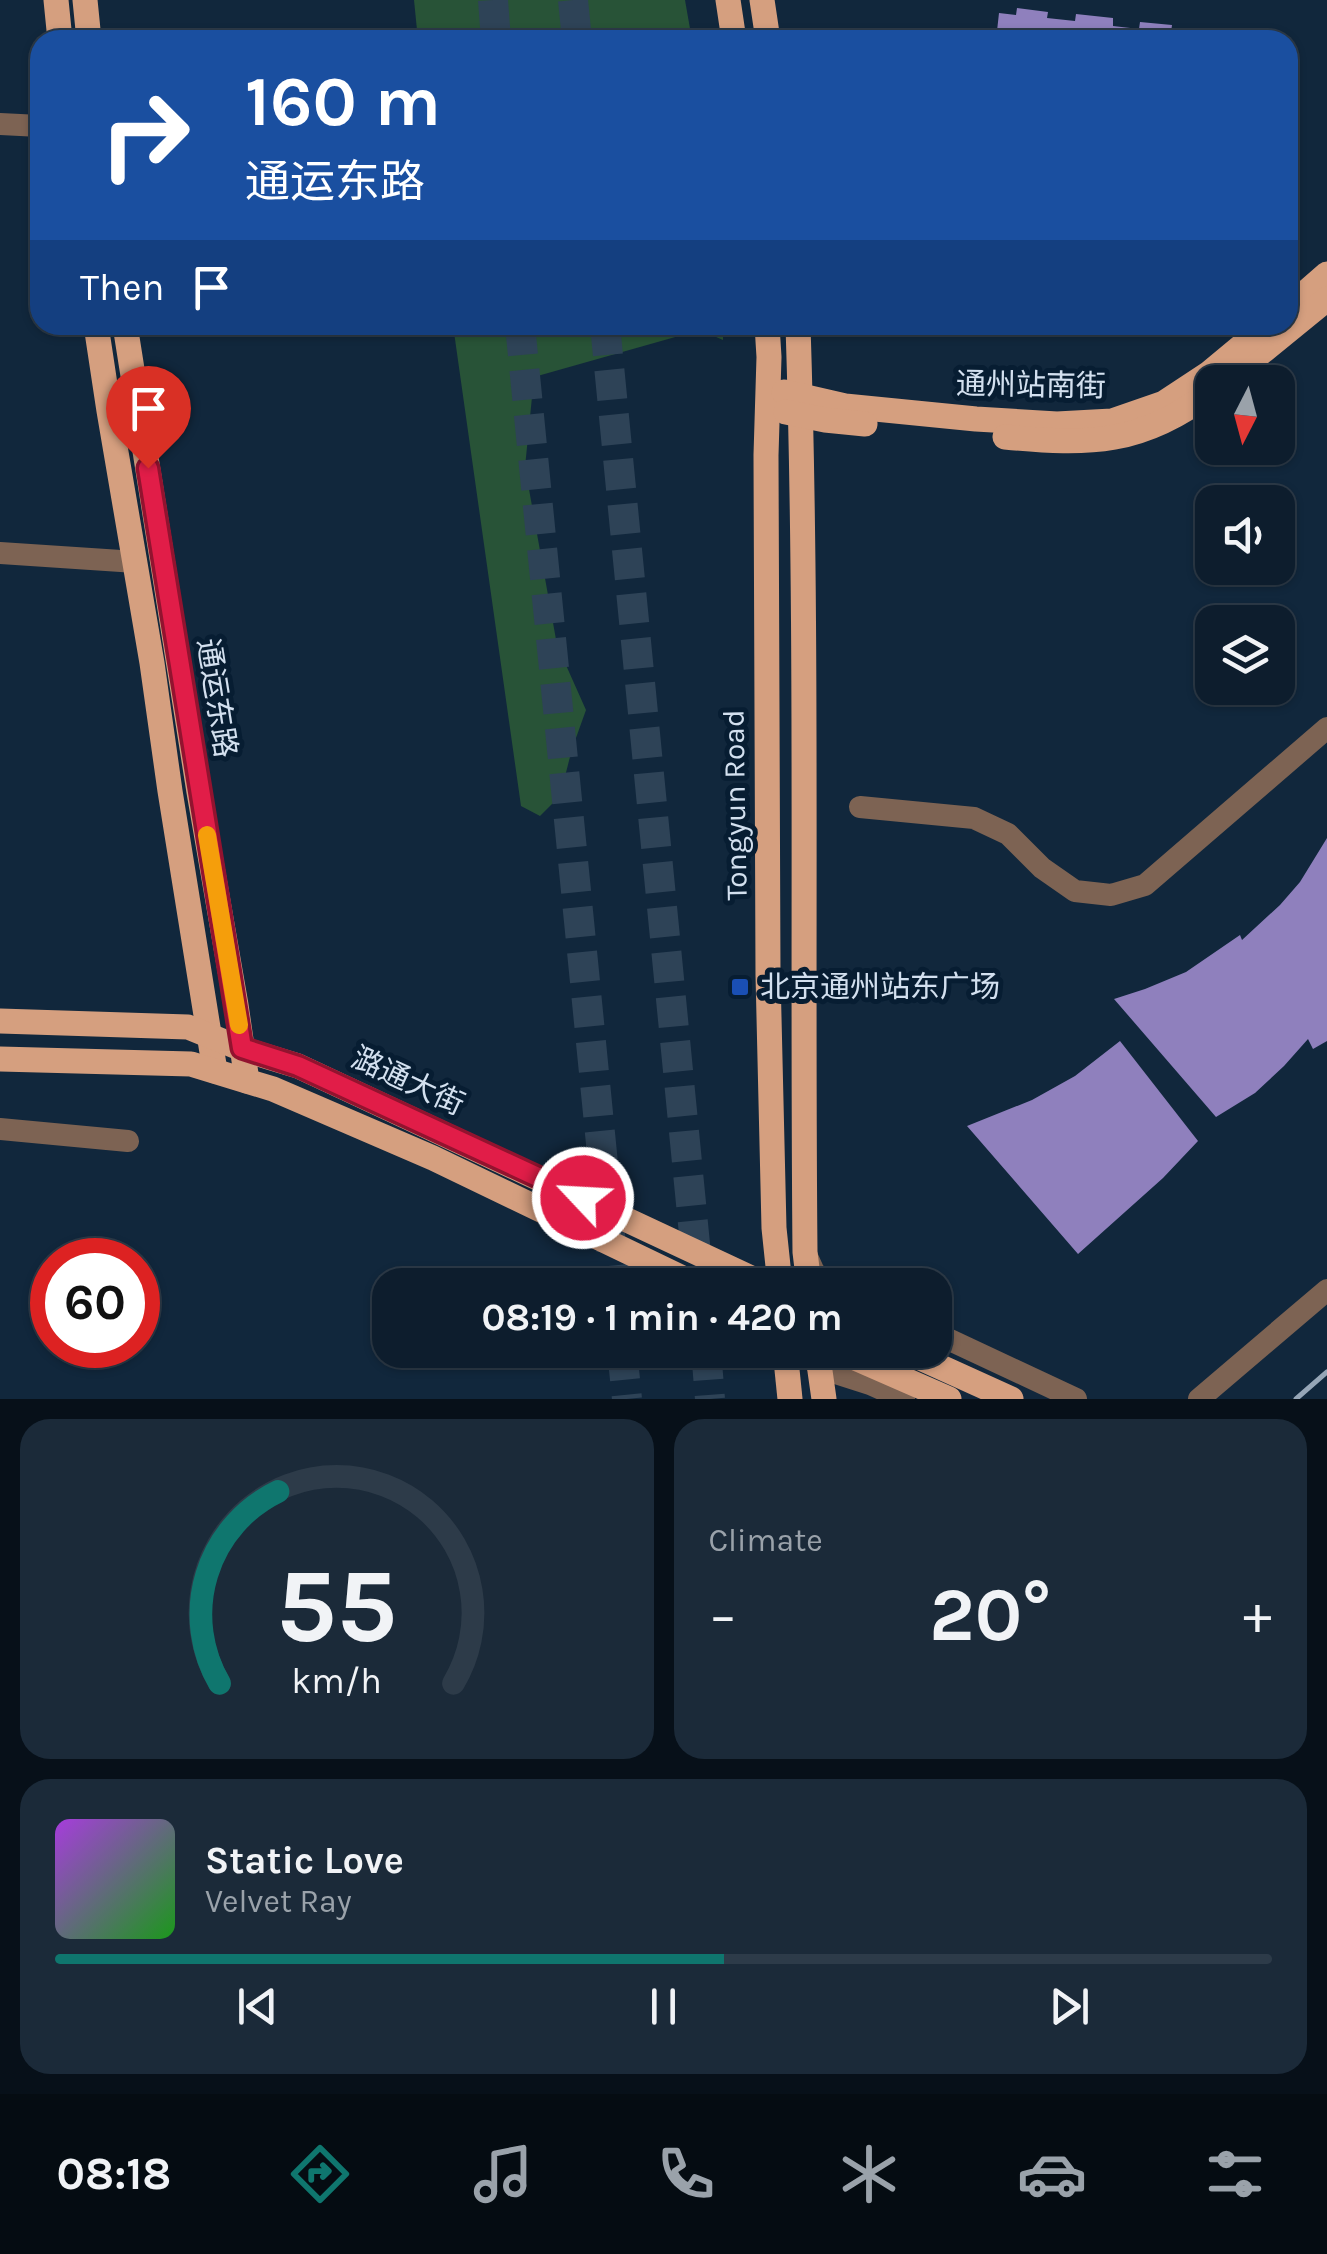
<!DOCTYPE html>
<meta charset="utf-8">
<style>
body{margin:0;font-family:Karla,"Noto Sans SC",sans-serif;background:#1b2a39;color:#f1f3f6;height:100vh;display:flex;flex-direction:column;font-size:38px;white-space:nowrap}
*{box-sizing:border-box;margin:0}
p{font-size:32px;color:#9aa2aa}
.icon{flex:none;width:55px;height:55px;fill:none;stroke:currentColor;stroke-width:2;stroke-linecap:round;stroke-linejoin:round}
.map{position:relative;height:1399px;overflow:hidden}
.side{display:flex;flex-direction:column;gap:20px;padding:20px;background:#071019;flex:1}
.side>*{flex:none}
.hud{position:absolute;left:30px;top:30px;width:1268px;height:305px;border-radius:30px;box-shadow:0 2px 8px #0004,0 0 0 2px #2d3b49;background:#1a4fa0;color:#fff;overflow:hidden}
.needle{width:65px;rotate:186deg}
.tools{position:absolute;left:1195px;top:365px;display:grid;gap:20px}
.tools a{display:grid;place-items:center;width:100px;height:100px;border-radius:20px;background:#0d1d2d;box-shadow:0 2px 8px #0004,0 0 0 2px #2d3b49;font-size:50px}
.speed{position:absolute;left:30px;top:1238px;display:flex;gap:20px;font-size:50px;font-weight:700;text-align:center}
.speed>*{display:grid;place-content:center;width:130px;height:130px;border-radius:50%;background:#0d1d2d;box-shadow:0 2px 8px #0004,0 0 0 2px #2d3b49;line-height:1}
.speed .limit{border:15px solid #d22;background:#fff;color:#111}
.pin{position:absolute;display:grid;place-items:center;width:85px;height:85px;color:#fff;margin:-102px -42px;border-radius:50% 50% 50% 0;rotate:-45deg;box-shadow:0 0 10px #0007}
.pin .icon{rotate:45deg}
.me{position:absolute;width:110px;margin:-55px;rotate:295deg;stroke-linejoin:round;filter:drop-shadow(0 0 8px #0008)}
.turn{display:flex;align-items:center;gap:35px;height:210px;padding:0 50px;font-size:45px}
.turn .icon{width:130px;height:130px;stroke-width:2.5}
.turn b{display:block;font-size:70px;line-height:85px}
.then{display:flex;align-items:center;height:95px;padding:0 50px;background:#0003;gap:20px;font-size:38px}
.big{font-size:75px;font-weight:700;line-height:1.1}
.side .widget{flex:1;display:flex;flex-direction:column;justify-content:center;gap:15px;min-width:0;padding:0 35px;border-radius:30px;background:#1b2a39}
.side .dial{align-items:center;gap:0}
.dial svg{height:260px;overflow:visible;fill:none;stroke:#2d3b49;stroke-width:7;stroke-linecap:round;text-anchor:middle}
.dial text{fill:#f1f3f6;stroke:none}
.song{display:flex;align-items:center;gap:30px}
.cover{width:120px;height:120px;border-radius:15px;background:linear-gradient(135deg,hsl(280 70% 55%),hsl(120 70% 35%))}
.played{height:10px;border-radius:5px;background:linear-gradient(90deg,#0f766e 55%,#2d3b49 55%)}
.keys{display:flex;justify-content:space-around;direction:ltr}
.heat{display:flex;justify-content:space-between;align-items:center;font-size:55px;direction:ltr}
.side .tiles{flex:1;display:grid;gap:20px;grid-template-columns:1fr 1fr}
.widget:last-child{grid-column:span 2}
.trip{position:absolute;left:372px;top:1268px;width:580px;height:100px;border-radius:30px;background:#0d1d2d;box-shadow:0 2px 8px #0004,0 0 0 2px #2d3b49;font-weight:700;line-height:100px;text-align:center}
.tabs{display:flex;height:160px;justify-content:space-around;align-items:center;background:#050c12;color:#9aa2aa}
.tabs .icon{width:70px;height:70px}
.tabs .on{color:#0f766e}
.tabs b{font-size:45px;color:#f1f3f6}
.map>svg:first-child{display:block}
.green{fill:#285337}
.building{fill:#8f80bd}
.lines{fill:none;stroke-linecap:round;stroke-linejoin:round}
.highway-tunnel{stroke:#2e4357;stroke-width:30;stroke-dasharray:30 15;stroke-linecap:butt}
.minor{stroke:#7d6353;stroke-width:22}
.major{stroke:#d59f7f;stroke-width:25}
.rail{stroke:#96a6b7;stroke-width:5}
.route-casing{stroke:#92132f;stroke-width:25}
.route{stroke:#e11d48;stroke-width:18}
.slow{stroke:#f59e0b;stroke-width:18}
.transit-dot{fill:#1a4fb4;stroke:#071d32;stroke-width:4}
.labels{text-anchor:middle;stroke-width:10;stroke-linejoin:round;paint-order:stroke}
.street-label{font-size:30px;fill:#d3e0ef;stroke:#071d32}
.poi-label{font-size:30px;fill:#d3e0ef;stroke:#071d32;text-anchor:start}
</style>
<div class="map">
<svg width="1327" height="1399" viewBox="0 0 1327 1399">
<rect width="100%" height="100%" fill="#11273c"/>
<g class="green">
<path d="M414,0H685L692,40H418Z"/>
<path d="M453,325H723V340L700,330L534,377L525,467L557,645L586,710L572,749L560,796L540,816L521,806Z"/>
</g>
<g class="building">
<path d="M1017,8L1048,12L1047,18L1075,21L1076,14L1113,18V26L1139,29L1140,22L1172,25L1170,40H996L999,13L1016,15Z"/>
<path d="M1327,838V1041L1313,1049L1308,1039L1284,1066L1255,1093L1216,1117L1114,999L1145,989L1186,972L1240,935L1242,940L1280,905L1300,882Z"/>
<path d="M1120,1041L1198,1141L1163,1178L1078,1254L967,1126L1032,1100L1075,1076Z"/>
</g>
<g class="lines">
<g class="highway-tunnel">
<path d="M493,0L496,40"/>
<path d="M573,0L577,40"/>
<path d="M520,325L615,1285"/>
<path d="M605,325L699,1285"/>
<path d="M622,1350L627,1399"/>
<path d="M706,1350L710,1399"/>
</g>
<g class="minor">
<path d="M0,124L40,126"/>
<path d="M0,553L136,562"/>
<path d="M860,807L974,818L1008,834L1042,868L1075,891L1111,895L1145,885L1327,728"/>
<path d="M0,1129L128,1141"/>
<path d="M805,1252L814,1272L829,1285"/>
<path d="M935,1333L1076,1399"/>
<path d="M804,1350L820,1368L870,1384L904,1399"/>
<path d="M1199,1399L1327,1290"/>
</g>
<g class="major">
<path d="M56,0L60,40"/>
<path d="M85,0L89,40"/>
<path d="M728,0L734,40"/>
<path d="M762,0L768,40"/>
<path d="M1288,308L1327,274"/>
<path d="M96,325L109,411L152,663L170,791L215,1071"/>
<path d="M125,325L199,792L236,1005L247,1081"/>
<path d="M767,325L769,357L766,455L768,975L774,1228L780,1285"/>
<path d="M798,325C808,634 802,943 805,1252L809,1285"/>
<path d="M1236,373L1327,299"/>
<path d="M784,392L845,406L976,419L1057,424L1112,421L1164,403L1208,374L1267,325"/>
<path d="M786,412L825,420L865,424"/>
<path d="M1005,437C1089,445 1142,445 1212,391"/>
<path d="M0,1021L188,1027L242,1049L298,1066L766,1285"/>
<path d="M0,1059L191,1064L273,1089L433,1158L697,1285"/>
<path d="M785,1350L790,1399"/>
<path d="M817,1350L824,1399"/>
<path d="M837,1350L949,1399"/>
<path d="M903,1350L1011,1399"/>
</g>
<path class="rail" d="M1296,1399L1327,1372"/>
</g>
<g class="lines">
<g class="route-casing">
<path id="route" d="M148,468L242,1048L298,1066L583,1198"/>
</g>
<use href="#route" class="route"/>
<path class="slow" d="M207,835L239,1025"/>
</g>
<rect class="transit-dot" x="730" y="977" width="20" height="20" rx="5"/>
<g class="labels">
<g class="street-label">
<text transform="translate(1031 385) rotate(1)" y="10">通州站南街</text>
<text transform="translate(217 698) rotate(81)" y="10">通运东路</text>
<text transform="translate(735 805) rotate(-91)" y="10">Tongyun Road</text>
<text transform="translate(408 1081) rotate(25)" y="10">潞通大街</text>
</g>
<g class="poi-label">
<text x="760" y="997">北京通州站东广场</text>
</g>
</g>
</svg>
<div class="tools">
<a><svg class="needle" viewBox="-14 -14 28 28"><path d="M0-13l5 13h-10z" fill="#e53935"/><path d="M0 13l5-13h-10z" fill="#9aa2aa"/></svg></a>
<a><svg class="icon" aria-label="sound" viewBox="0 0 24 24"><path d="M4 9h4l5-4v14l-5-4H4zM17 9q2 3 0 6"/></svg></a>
<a><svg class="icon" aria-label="layers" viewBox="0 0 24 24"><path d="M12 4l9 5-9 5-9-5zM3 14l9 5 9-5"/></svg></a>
</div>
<div class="speed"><div class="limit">60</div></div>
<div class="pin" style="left:148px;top:468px;background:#d93025"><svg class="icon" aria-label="arrive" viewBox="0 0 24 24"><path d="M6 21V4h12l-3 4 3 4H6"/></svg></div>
<svg class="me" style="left:583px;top:1198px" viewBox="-20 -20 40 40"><circle r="17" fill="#e11d48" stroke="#fff" stroke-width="3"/><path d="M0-11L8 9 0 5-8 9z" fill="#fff"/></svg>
<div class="trip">08:19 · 1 min · 420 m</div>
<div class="hud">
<div class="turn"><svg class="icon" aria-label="right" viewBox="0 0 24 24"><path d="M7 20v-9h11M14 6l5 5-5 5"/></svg><div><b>160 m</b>通运东路</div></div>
<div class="then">Then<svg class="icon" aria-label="arrive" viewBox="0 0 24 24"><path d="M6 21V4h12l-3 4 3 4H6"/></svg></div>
</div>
</div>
<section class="side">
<div class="tiles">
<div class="widget dial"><svg viewBox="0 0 100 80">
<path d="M14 69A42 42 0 1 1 86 69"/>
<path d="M14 69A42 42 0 0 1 32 10" stroke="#0f766e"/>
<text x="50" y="56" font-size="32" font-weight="700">55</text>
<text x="50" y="72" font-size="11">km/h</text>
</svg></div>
<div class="widget"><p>Climate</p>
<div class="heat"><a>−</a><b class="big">20°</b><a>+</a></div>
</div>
<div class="widget">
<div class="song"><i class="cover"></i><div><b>Static Love</b><p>Velvet Ray</p></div></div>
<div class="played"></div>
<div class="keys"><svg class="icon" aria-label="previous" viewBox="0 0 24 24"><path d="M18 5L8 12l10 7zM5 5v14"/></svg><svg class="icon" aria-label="pause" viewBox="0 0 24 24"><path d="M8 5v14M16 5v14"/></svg><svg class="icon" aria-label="next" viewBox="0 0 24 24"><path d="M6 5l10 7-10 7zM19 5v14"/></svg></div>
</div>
</div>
</section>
<nav class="tabs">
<b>08:18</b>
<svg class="icon on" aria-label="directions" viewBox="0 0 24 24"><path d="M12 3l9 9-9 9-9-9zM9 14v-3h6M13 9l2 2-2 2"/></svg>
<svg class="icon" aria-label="music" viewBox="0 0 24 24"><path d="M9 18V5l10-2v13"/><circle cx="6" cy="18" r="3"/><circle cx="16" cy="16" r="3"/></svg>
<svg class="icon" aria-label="phone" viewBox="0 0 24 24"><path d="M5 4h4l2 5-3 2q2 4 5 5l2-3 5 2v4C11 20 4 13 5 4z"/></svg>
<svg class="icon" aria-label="climate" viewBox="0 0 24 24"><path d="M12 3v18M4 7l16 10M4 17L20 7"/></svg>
<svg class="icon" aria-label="car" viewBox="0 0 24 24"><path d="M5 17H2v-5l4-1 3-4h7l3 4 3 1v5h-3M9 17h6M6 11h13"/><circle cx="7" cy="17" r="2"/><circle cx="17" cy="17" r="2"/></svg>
<svg class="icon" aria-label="filters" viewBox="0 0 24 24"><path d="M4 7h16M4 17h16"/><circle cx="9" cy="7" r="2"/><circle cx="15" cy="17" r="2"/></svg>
</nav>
